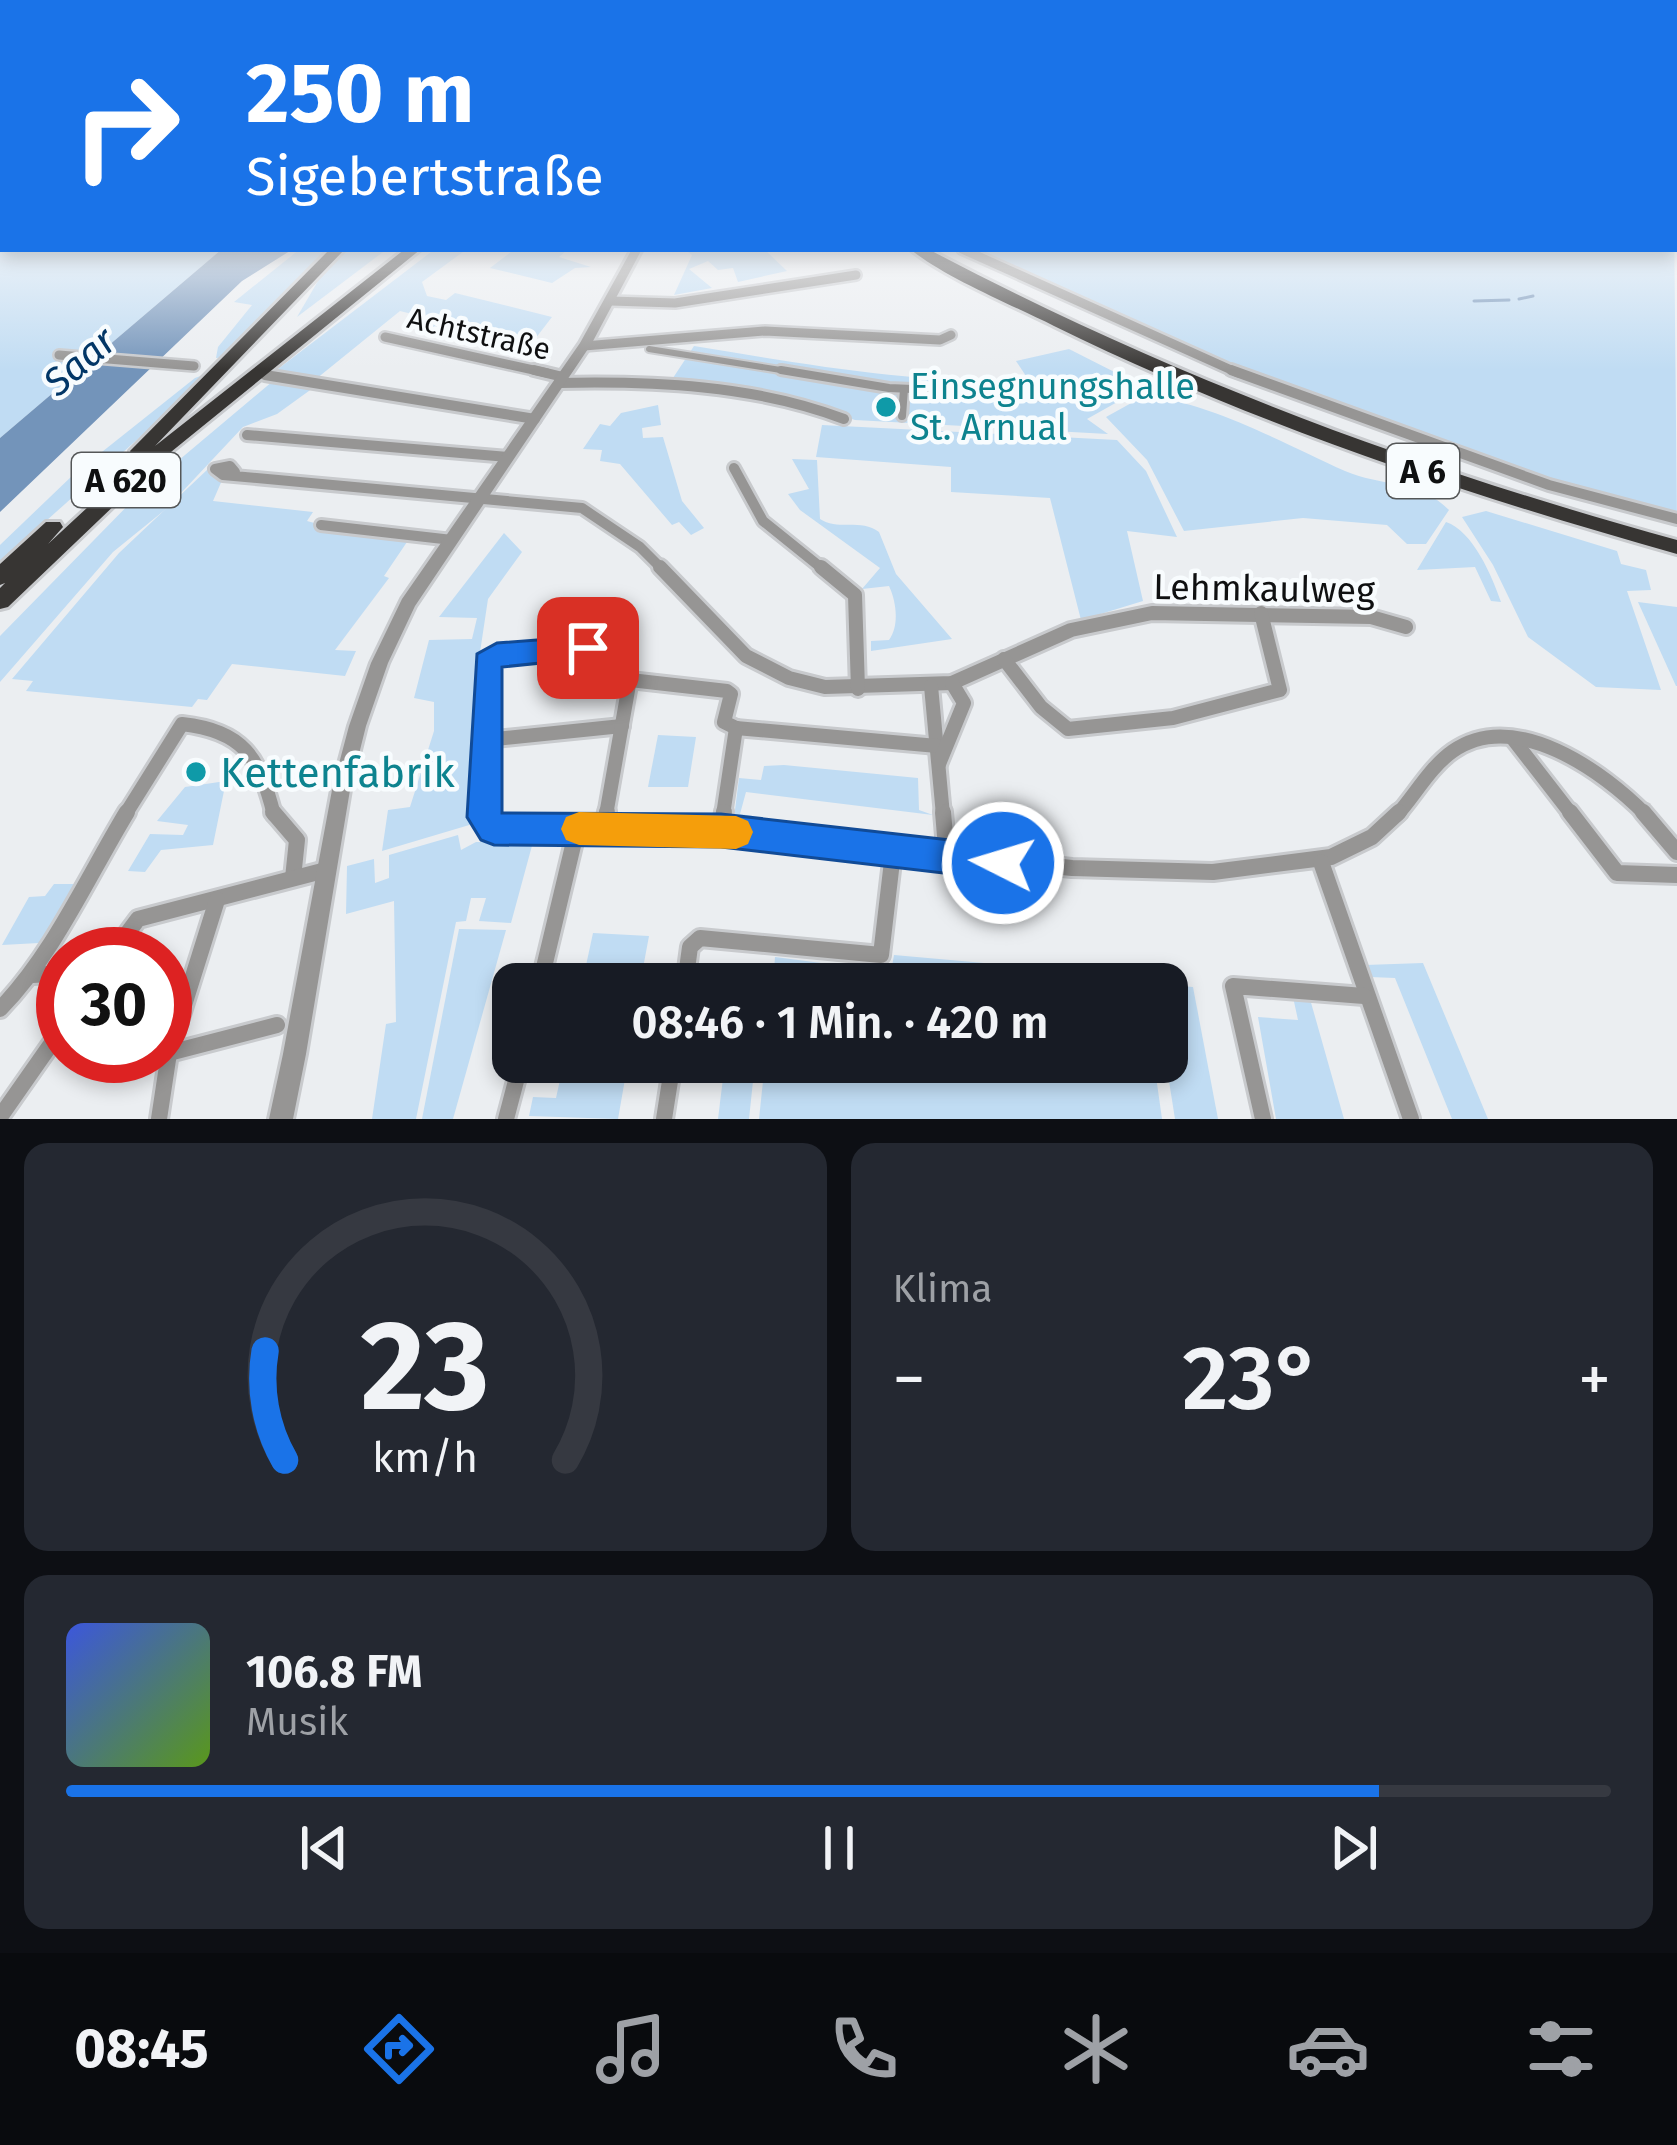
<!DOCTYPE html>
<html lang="de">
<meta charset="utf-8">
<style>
body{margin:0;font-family:"Fira Sans",sans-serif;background:#242831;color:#f1f3f6;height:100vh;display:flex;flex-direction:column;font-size:45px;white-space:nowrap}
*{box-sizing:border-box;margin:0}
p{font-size:39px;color:#9ea1a6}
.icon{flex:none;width:66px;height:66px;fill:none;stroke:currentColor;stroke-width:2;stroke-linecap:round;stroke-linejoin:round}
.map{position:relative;height:1119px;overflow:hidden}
.drawer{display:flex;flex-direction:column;gap:24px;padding:24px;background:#0d0f14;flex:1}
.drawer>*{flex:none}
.banner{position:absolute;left:0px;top:0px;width:1677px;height:252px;box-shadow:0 6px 18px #0003;background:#1a73e8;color:#fff;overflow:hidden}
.speed{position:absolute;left:36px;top:927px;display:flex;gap:24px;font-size:60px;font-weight:700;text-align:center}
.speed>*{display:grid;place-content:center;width:156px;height:156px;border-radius:50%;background:#171b24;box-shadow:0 6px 18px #0003;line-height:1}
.speed .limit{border:18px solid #d22;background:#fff;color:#111}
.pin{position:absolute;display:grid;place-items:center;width:102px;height:102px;color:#fff;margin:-51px;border-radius:24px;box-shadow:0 6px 18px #0006}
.me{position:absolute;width:132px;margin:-66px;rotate:275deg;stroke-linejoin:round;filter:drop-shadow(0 0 9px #0008)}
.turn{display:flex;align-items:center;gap:42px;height:252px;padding:0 48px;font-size:54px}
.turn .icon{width:156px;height:156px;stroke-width:2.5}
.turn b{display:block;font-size:84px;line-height:102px}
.big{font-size:90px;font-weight:600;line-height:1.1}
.drawer .widget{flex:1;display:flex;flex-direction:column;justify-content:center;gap:18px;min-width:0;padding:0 42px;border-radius:24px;background:#242831}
.drawer .dial{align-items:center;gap:0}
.dial svg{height:312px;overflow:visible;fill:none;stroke:#363941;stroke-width:7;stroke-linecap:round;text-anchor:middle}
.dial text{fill:#f1f3f6;stroke:none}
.song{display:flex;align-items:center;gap:36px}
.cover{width:144px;height:144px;border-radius:18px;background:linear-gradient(135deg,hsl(230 70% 55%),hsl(90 70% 35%))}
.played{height:12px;border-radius:6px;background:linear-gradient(90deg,#1a73e8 85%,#363941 85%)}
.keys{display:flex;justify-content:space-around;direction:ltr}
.heat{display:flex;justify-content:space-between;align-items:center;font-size:66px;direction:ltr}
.drawer .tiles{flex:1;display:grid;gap:24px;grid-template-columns:1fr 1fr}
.widget:last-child{grid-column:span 2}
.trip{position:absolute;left:492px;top:963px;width:696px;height:120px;border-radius:24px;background:#171b24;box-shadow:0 6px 18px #0003;font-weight:600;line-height:120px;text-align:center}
.tab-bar{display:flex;height:192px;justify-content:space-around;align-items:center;background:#090b0e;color:#9ea1a6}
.tab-bar .icon{width:84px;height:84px}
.tab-bar .on{color:#1a73e8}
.tab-bar b{font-size:54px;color:#f1f3f6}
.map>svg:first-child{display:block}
.green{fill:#c0dcf3}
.water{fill:#7394ba}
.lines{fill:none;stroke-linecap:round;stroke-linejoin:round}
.stream{stroke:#7394ba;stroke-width:3}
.pedestrian-far1-casing{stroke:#c8cacd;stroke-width:10}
.pedestrian-casing{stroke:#c8cacd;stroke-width:14}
.minor-far3-casing{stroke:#c8cacd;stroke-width:14}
.minor-far2-casing{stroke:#c8cacd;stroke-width:16}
.minor-far1-casing{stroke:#c8cacd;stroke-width:20}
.minor-casing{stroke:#c8cacd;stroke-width:22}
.tertiary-casing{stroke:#c8cacd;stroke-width:6}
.motorway-casing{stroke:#c8cacd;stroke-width:6}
.pedestrian-far1{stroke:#969594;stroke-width:6}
.pedestrian{stroke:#969594;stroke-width:8}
.minor-far3{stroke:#969594;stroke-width:9}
.minor-far2{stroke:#969594;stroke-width:10}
.minor-far1{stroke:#969594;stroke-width:14}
.minor{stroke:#969594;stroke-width:16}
.tertiary{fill:#969594;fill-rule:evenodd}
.motorway{fill:#373533;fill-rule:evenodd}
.route{fill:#1a73e8;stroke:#114b97;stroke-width:3}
.slow{fill:#f59e0b}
.culture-dot{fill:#0f9aa8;stroke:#f8fcfe;stroke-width:4.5}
.labels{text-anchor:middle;stroke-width:9;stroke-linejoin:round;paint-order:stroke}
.far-street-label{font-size:30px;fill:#0f1011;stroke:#f8fcfe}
.shield{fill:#f8fcfe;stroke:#555758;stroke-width:3}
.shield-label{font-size:33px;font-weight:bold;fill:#0f1011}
.culture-label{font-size:36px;fill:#0d838f;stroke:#f8fcfe;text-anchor:start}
.street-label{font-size:36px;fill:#0f1011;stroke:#f8fcfe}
.water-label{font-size:39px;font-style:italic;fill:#023666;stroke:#f8fcfe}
.near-culture-label{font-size:42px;fill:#0d838f;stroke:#f8fcfe;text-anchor:start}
</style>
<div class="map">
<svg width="1677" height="1119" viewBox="0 0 1677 1119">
<rect width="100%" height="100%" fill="#ebeef1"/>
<g class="green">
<path d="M1674,214L1677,526L1228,365L967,249H1674Z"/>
<path d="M0,230L3,249H222L0,438Z"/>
<path d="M300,249H333L227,357L216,358L218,347L252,305L234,302Z"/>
<path d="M348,249H387L297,317L325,269Z"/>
<path d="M435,249H467L422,282L427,296L446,300L455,293L552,317L525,352L414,326L424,317L400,311L316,379L274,372Z"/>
<path d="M515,249H568L559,257L591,267L575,268L552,283L490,268Z"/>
<path d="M694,249H764L787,271L738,282L733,268L718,270L708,261L689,269L712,288L674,295L692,255L687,251Z"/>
<path d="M694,346C809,365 913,383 1030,382L1016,361L1069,349L1144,387L1087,419L1108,434L855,420L816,407L671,381Z"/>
<path d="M214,371L0,562V545L73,475L195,378Z"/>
<path d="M273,381L313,388L277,414L243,427L166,509L113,552L0,682V636L141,492Z"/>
<path d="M1144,396C1208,401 1287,445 1345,471C1379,486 1421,481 1449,510L1426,544H1407L1387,525L1303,518L1184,531L1147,460L1106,417Z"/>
<path d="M658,405L661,425L642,428L643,438L663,437L682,501L704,528L691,535L679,522L672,525L620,464L600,461L602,450L583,449L600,424L610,426L621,413Z"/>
<path d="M822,425L1117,440L1146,471L1177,537L1127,531L1143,601L1081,620L1050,498L951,492V467L816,457Z"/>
<path d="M792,459L817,460L820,519C838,531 861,518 879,532L896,574L952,639L871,651V641L889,640C899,627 897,603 889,586L862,589L880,568L800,510L788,494L809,489Z"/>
<path d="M208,469L223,478L213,501L313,512L307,521L318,524L316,529L409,539L384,576L389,578L335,650L356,651L345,676L232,664L207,700L198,699L192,707L26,691L33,681L12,679L119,553Z"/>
<path d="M1486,511L1617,551L1621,564L1646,570L1651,590L1627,591L1661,690L1596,687L1528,637L1493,565L1462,517Z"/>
<path d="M1446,522C1473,531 1492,576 1501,602L1491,601L1475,567L1417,570Z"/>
<path d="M504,533L522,552L488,599L479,659L476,823L382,851L388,810L410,807L434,731V702L414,698L429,640L472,639L477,618L439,617Z"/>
<path d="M1638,602L1677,607V686H1676Z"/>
<path d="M658,735L696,737L688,787H648Z"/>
<path d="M784,765L918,778L919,810L933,815L746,792L740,814L753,816L752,820L734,818L739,778L761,780L764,766Z"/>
<path d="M226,781L213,845L161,850L145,872L128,871L150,834L183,835L188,825L157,821L185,787Z"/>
<path d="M458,835L461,850L476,842H533L511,923L479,921L486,898H471L466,921L456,922L416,1119H372L386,1024L396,1022L394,901L346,914L347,866L374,859L375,883L389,878V855Z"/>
<path d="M54,884H76L39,943L2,945L29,897L45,896Z"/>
<path d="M459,929L506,930L453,1119H422Z"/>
<path d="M593,933L649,936L640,984H582Z"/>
<path d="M894,955L1142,977L1143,984H773L775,957L891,972Z"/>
<path d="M1423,963L1488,1119H1452L1395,978L1370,977L1365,965Z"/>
<path d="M1167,985L1193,987L1218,1119H1175L1166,1062Z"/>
<path d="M1293,997L1310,999L1344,1119H1276L1258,1017L1298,1020Z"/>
<path d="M564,1062H628L618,1119L529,1116L533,1097L556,1098Z"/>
<path d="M725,1062H755L749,1119H718Z"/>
<path d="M765,1062H1154L1162,1119H759Z"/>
</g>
<path class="water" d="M222,249H293L242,281L0,512V438Z"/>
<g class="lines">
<g class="stream">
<path d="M1519,299L1533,296"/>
<path d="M1474,301L1509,300"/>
</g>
<g class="pedestrian-far1-casing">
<path id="pedestrian-far1" d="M649,349L799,373"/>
</g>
<g class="pedestrian-casing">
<g id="pedestrian">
<path d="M781,370L889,388L1050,395"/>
<path d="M902,416L904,389"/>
</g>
</g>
<g class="minor-far3-casing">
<g id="minor-far3">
<path d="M962,249L1238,373"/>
<path d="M611,301L675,303L856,275"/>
<path d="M385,337L547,373"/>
<path d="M584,346L765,331L940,340L951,335"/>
<path d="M59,355L194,366"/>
</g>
</g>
<g class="minor-far2-casing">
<g id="minor-far2">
<path d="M534,370L563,377"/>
<path d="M1231,370L1549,485L1677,519"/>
<path d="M265,375L535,419"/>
<path d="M559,383C653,381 755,385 844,419"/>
<path d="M247,435L508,457"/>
<path d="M734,468L763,521L824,570"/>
<path d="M235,472L230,466L215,469L223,475L582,508L640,547L663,570"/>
<path d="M321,525L452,540"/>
</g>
</g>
<g class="minor-far1-casing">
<g id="minor-far1">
<path d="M660,567L746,656L789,678L825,687L952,683L1071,630L1152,613L1371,617L1406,627"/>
<path d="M821,567L855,595L858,689"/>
<path d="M1004,659L1041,707L1068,729L1173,718L1280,690L1261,613"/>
<path d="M931,686L943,815"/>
<path d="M736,728L937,746"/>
<path d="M1513,739L1572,815"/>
<path d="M486,740L622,726"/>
<path d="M939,764L964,703L952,683"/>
<path d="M125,815L182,724C243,731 259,756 274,815"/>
<path d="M485,815L487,662L497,655L588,648L595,676L727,691L731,694L724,722L736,728"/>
<path d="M606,815L630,679"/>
<path d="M723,815L736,728"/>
<path d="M1397,815C1415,795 1430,767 1453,751C1515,708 1603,771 1646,815"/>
</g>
</g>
<g class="minor-casing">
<g id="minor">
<path d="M273,812L297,840L293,878"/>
<path d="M485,812L493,829H693L1072,868L1213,872L1331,857L1372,837L1399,812"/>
<path d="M943,812L947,859"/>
<path d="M1570,812L1617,873L1677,875"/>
<path d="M1643,812L1677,852"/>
<path d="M604,828L607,812"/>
<path d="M721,831L724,812"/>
<path d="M1321,862L1411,1119"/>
<path d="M112,954L138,919L326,870"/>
<path d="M33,975L63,973"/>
<path d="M540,984L577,829"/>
<path d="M685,984L690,947L700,938L881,955L893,853"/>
<path d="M165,994L186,997"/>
<path d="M0,1009C53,955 87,878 127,812"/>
<path d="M169,1053L277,1025"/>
<path d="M0,1117L63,1027"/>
<path d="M159,1119L169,1053L217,900"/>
<path d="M506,1119L521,1062"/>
<path d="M664,1119L673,1062"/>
<path d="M1263,1119L1233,986L1364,996"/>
</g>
</g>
<g class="tertiary-casing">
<path id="tertiary" d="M632,249H642L592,343L415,606L388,663L366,726L350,790L306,1054L293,1119H269L283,1054L332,790L349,726L371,663L402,599L580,343Z"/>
</g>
<g class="motorway-casing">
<g id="motorway">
<path d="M330,249H345L155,446L405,249H421L166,456L8,607L0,609V588L5,583L0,585V564L46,522H60L63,527L48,544L143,456L132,455L130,451Z"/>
<path d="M910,249H928C1171,377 1412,467 1677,540V554C1463,494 1254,424 1054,326C1012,305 944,277 910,249Z"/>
</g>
</g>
<use href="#pedestrian-far1" class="pedestrian-far1"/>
<use href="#pedestrian" class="pedestrian"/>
<use href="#minor-far3" class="minor-far3"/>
<use href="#minor-far2" class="minor-far2"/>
<use href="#minor-far1" class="minor-far1"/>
<use href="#minor" class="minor"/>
<use href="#tertiary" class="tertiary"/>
<use href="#motorway" class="motorway"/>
</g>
<linearGradient id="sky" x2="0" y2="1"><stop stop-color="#79a7d6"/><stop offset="0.58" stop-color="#f6f7f9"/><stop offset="1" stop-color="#f6f7f9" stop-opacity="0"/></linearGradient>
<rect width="1677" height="370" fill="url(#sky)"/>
<path class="route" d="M588,636L603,648L599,657L502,667V813L721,814L1003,846L1016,851L1021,863L1016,875L1003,880L721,847L494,845L481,840L467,817L477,654L497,643Z"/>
<path class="slow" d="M579,812L736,816L748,821L753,832L748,844L736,849L579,845L566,840L561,829L566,817Z"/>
<g class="culture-dot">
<circle cx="886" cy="407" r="12"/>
<circle cx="196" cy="772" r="12"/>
</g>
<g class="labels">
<g class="far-street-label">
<text transform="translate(479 334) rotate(13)" y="10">Achtstraße</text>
</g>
<g class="shield">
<rect x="1387" y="444" width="72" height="54" rx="9"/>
<rect x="72" y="453" width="108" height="54" rx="9"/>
</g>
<g class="shield-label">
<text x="1423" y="483">A 6</text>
<text x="126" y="492">A 620</text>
</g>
<g class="culture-label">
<text x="910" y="399">Einsegnungshalle<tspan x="910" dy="41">St. Arnual</tspan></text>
</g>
<g class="street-label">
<text transform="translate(1264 588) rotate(1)" y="13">Lehmkaulweg</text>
</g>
<g class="water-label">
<text transform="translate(79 361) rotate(-41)" y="14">Saar</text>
</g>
<g class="near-culture-label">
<text x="220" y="787">Kettenfabrik</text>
</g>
</g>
</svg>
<div class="speed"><div class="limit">30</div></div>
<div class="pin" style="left:588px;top:648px;background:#d93025"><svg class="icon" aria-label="arrive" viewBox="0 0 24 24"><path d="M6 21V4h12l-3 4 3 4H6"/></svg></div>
<svg class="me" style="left:1003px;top:863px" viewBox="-20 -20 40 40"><circle r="17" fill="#1a73e8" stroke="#fff" stroke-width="3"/><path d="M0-11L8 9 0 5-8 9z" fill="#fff"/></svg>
<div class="trip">08:46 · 1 Min. · 420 m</div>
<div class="banner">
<div class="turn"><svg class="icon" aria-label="right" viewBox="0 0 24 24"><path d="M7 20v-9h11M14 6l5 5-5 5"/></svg><div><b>250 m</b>Sigebertstraße</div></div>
</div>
</div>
<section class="drawer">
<div class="tiles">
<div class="widget dial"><svg viewBox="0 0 100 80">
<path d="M14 69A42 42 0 1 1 86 69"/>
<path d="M14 69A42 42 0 0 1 9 41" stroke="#1a73e8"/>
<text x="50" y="56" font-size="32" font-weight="700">23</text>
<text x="50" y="72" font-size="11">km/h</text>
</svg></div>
<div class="widget"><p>Klima</p>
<div class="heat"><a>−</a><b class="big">23°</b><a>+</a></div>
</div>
<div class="widget">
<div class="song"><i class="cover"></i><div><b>106.8 FM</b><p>Musik</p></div></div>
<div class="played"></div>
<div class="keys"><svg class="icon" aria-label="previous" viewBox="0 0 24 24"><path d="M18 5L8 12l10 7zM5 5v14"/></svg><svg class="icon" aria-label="pause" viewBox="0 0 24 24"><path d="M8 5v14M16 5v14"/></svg><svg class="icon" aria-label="next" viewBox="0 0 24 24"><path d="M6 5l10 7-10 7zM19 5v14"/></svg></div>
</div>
</div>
</section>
<nav class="tab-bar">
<b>08:45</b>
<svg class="icon on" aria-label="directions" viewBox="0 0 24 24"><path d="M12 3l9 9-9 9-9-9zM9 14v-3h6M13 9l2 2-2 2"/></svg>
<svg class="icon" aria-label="music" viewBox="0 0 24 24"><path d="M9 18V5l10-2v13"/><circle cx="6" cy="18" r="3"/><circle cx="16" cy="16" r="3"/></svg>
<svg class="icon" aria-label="phone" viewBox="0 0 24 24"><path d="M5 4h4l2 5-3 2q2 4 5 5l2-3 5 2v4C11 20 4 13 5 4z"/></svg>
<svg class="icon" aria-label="climate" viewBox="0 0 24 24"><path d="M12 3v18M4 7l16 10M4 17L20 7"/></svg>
<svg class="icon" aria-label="car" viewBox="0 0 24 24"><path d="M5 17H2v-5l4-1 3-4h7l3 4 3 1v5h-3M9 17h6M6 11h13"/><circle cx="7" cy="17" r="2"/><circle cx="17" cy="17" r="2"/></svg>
<svg class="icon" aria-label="filters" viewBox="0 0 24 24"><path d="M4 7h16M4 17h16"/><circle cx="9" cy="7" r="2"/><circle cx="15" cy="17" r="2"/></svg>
</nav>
